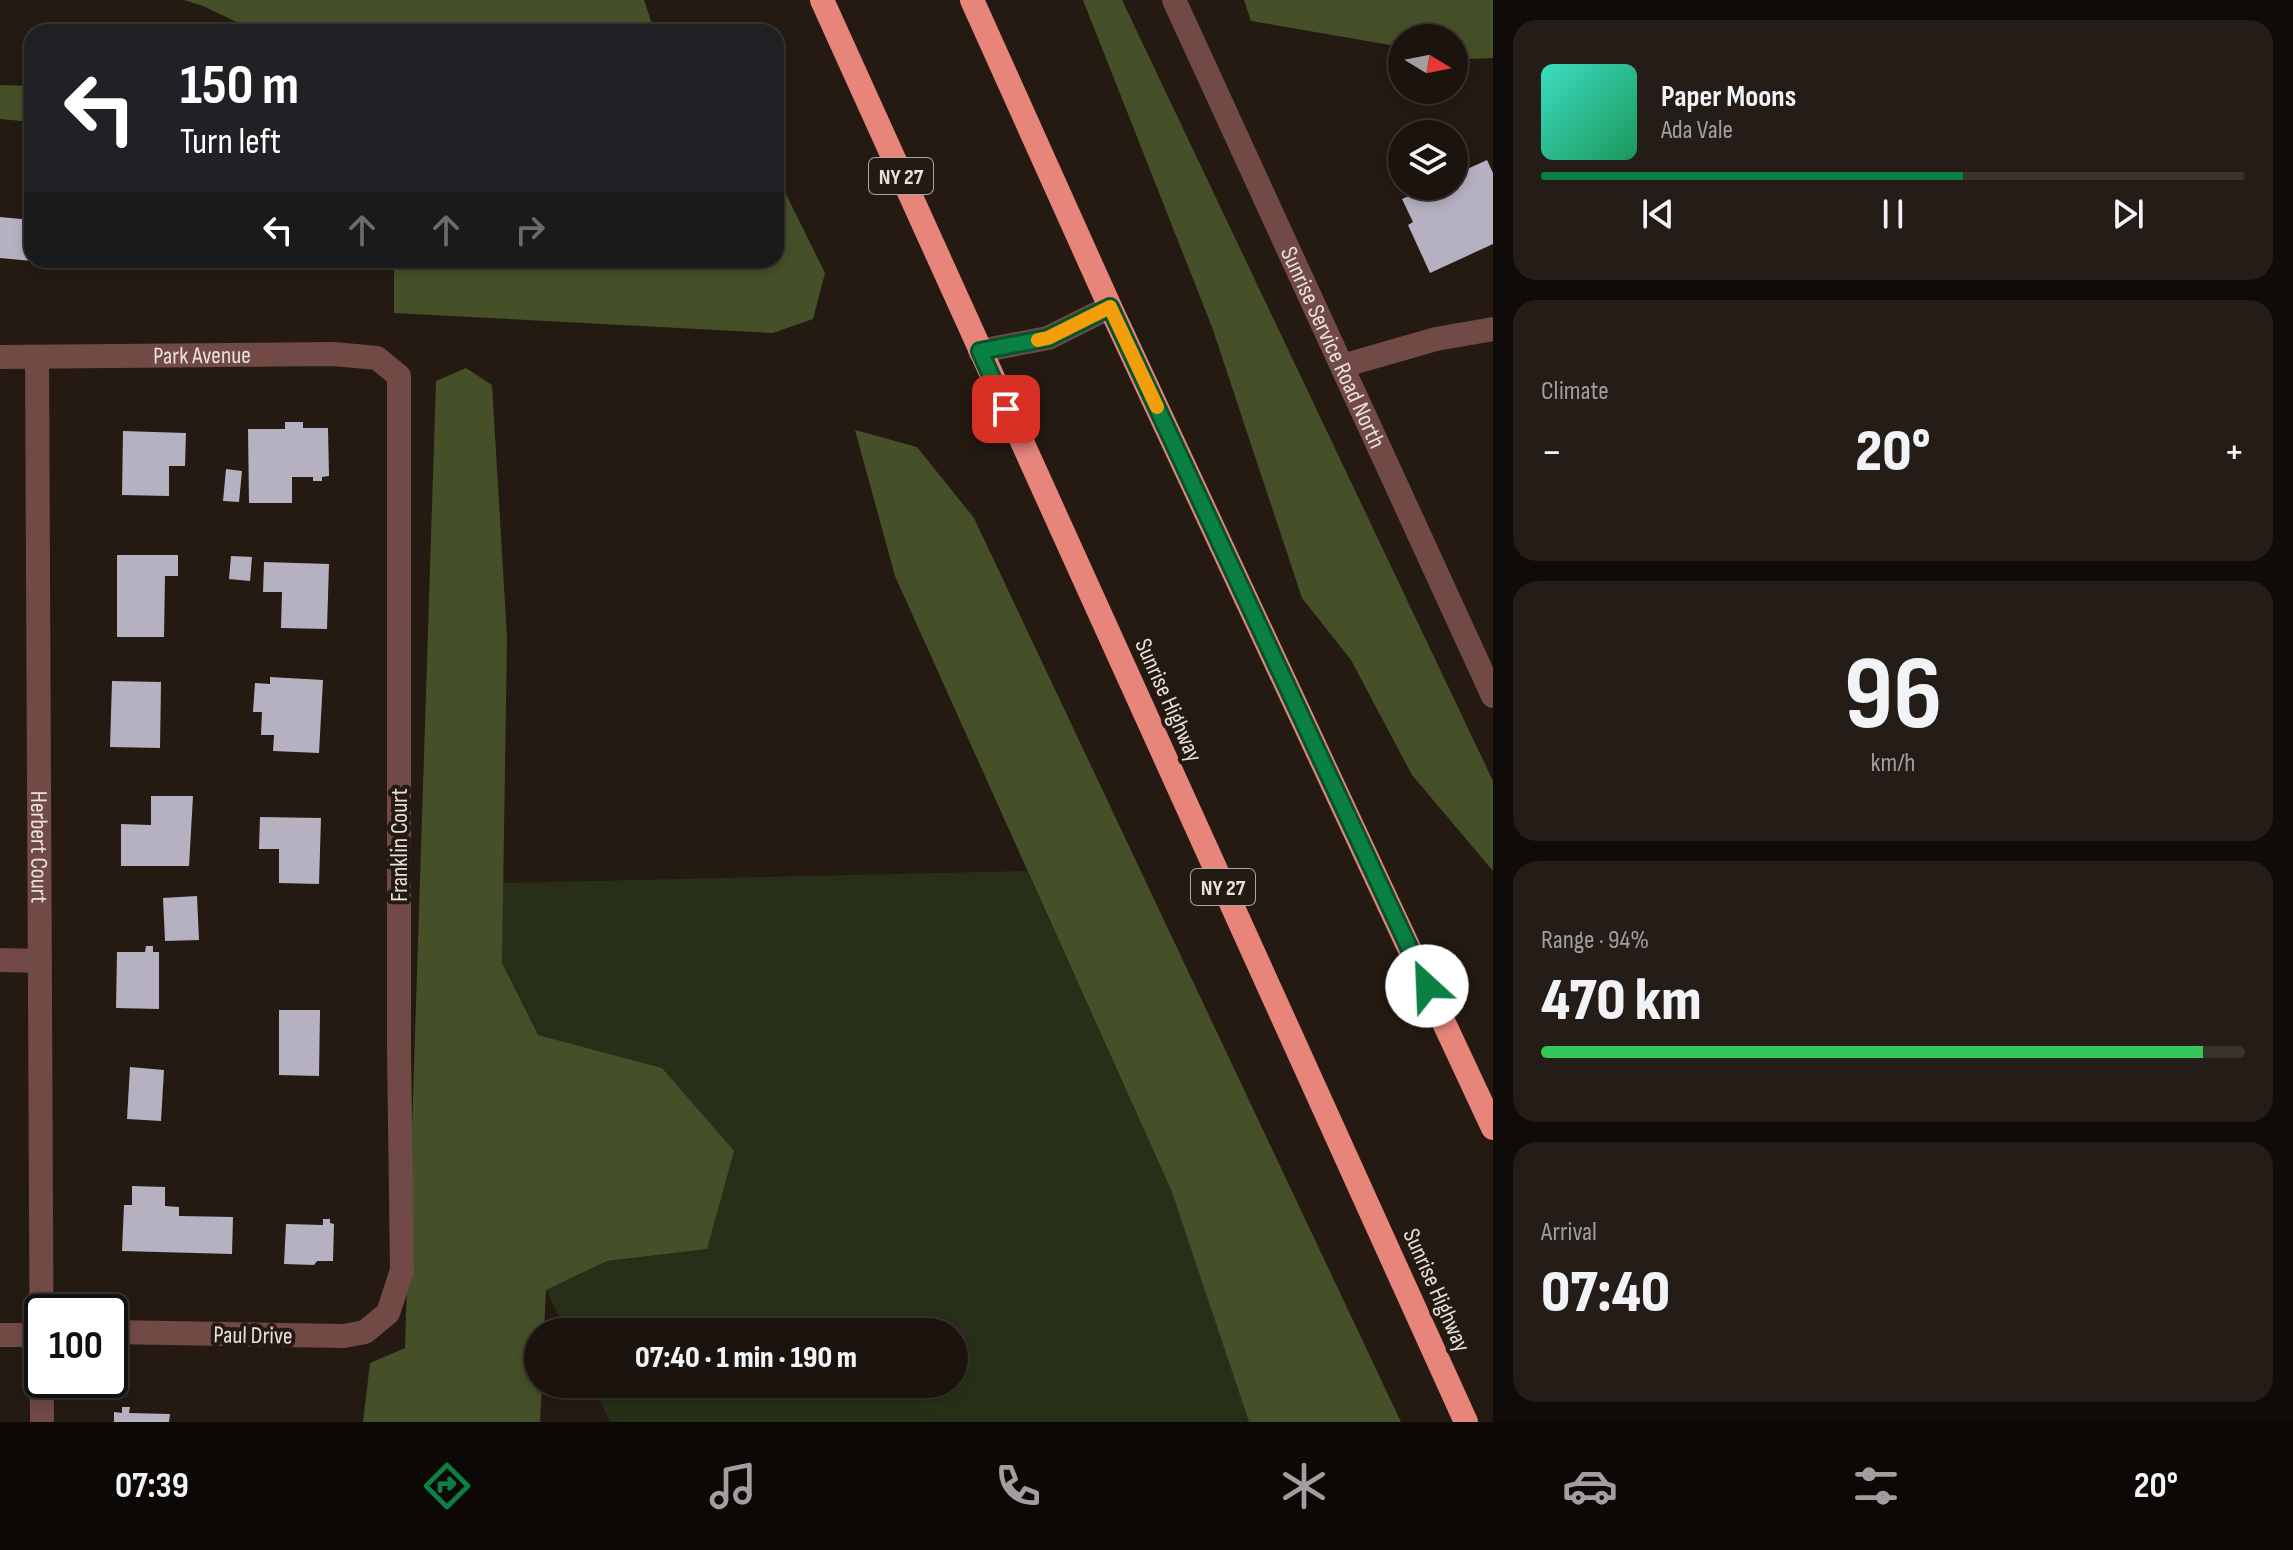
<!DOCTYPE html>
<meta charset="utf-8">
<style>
body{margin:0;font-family:"Sofia Sans Condensed",sans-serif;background:#241d17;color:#f1f3f6;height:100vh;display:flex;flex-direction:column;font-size:30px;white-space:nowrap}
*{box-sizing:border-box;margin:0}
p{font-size:26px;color:#a09e9e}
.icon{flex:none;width:44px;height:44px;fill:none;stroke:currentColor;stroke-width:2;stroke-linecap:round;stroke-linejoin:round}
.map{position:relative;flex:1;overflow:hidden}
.panel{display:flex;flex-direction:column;gap:20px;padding:20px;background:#0f0b08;width:800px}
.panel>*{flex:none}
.hud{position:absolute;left:24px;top:24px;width:760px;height:244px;border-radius:24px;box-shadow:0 4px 12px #0003,0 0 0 2px #39332e;background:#202124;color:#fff;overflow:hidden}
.needle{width:52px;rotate:100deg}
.controls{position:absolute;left:1388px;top:24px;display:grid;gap:16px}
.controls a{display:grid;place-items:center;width:80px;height:80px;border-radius:50%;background:#1b140e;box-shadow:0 4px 12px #0003,0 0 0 2px #39332e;font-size:40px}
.speed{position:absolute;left:24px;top:1294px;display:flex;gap:16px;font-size:40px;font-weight:700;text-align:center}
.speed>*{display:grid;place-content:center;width:104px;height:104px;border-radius:50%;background:#1b140e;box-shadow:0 4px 12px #0003,0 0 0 2px #39332e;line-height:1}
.speed .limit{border:4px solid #111;border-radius:12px;background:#fff;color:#111}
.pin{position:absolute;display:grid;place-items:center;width:68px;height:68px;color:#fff;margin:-34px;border-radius:16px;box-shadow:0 4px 12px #0006}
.me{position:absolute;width:88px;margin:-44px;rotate:335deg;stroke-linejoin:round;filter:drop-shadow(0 0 6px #0008)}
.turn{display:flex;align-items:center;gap:28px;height:168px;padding:0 24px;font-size:36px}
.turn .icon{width:104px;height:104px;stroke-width:2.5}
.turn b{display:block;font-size:56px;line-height:68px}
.lanes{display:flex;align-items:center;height:76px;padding:0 24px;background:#0003;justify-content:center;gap:40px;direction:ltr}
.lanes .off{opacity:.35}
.big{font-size:60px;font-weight:800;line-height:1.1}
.panel .card{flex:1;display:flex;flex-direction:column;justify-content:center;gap:12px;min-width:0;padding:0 28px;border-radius:24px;background:#241d17}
.panel .dial{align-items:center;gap:0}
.dial b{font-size:104px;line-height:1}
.song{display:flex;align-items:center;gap:24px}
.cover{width:96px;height:96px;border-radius:12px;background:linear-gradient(135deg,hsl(170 70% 55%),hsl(150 70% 35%))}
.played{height:8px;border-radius:4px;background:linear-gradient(90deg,#0b8043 60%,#39332e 60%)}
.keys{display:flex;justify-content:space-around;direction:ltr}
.heat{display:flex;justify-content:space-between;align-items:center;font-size:44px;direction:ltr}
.charge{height:12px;border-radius:6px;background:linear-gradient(90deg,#34c759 94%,#39332e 0)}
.trip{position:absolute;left:524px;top:1318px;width:444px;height:80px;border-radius:40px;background:#1b140e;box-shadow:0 4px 12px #0003,0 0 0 2px #39332e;font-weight:800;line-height:80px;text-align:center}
.menu{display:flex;height:128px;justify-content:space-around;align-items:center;background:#0b0806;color:#a09e9e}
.menu .icon{width:56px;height:56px}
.menu .on{color:#0b8043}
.menu b{font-size:36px;color:#f1f3f6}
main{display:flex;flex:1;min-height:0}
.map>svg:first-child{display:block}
.green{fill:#282f19}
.forest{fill:#455028}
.building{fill:#b5b1c1}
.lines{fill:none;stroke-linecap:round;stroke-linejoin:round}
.minor{stroke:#714945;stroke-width:24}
.highway{stroke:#e7857b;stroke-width:24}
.route-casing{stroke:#07532c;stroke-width:20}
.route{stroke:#0b8043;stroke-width:14}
.slow{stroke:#f59e0b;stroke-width:14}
.labels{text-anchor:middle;stroke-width:8;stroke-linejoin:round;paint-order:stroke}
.shield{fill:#241a12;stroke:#ada59f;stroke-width:2}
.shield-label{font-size:22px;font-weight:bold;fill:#e8e1db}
.street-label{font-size:24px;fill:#e8e1db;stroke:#241a12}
</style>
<main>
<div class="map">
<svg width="1493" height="1422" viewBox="0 0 1493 1422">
<rect width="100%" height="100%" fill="#241a12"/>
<path class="green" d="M1027,871L1172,1192L1249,1422H610L592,1384H954V1332H567L546,1290L607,1261L707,1249L662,1068L538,1035L502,963L503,883Z"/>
<g class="forest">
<path d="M184,0H644L651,21L658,32H257L203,6Z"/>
<path d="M1083,0H1122L1493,781V871L1412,775L1351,660L1302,598L1212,327Z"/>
<path d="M1244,0H1493V58L1467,59L1454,57V38H1402V47L1251,21Z"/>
<path d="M0,85L32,86V122L0,119Z"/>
<path d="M776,180L782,186L825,273L813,319L773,333L394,313V260H776Z"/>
<path d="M466,368L492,385L507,637L502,963L538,1035L662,1068L734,1151L707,1249L607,1261L546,1290L544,1332H538V1384H542L540,1422H363L370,1363L405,1348L436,381Z"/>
<path d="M855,430L917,447L974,518L1401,1422H1249L1172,1192L895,576Z"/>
</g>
<g class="building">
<path d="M1487,160L1493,173V244L1430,273L1408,225L1413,222L1402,199L1431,186H1454V175Z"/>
<path d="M0,217L32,220V261L0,258Z"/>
<path d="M286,260H319V268L286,269Z"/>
<path d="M285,422H303V428H328L329,476L322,477V481H313V477H292V503H249L248,429H285Z"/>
<path d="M123,431L186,433L185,466H169V496L122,495Z"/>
<path d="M226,469L242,471L239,502L223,501Z"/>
<path d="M117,555H178V576H165L164,637H117Z"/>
<path d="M231,556L252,557L250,581L229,579Z"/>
<path d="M264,562L329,564L327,629L281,628L282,592H263Z"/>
<path d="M270,677L323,680L319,753L273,751L274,735H261L262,712H253L255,683L270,684Z"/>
<path d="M112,681L161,682L160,748L110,747Z"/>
<path d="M151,796H193L189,866H121V824L151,825Z"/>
<path d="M260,817L321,818L319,884L279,883V849H259Z"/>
<path d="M197,896L199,940L165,941L163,898Z"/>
<path d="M146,946H153V952H159V1009L116,1008L117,952H145Z"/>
<path d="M279,1010H320L319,1076L279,1075Z"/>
<path d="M130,1067L164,1070L161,1121L127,1119Z"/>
<path d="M132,1186L165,1187V1206L179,1207V1216L233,1217L232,1254L122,1251L124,1205H132Z"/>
<path d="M323,1219H330V1223L334,1224L333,1261H317L314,1265L284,1264L286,1224L323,1225Z"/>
<path d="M122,1407H130L129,1413L170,1414L169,1422H114V1412L122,1413Z"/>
</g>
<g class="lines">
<g class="minor">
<path id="s1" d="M1174,0L1493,696"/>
<path d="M980,351L1048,338L1110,307"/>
<path id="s2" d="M0,357L334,354L377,358L399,376V1051L402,1270L388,1313L365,1332L344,1336L110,1332"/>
<path id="s3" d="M37,357L42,1422"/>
<path d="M1342,366L1436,339L1493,329"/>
<path d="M0,960L40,961"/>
<path d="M0,1335H42"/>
</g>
<g class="highway">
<path d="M822,0L1466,1422"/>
<path d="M972,0L1110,307L1493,1128"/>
</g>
</g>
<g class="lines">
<g class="route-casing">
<path id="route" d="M1006,409L980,351L1048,338L1110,307L1427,986"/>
</g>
<use href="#route" class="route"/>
<path class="slow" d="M1038,340L1048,338L1110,307L1157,407"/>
</g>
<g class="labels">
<g class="shield">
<rect x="869" y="158" width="64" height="36" rx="6"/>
<rect x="1191" y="869" width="64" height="36" rx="6"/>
</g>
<g class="shield-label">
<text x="901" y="184">NY 27</text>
<text x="1223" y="895">NY 27</text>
</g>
<g class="street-label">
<text dy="8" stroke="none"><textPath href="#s1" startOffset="382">Sunrise Service Road North</textPath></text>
<text dy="8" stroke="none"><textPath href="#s2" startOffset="202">Park Avenue</textPath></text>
<text transform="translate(1169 700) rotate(66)" y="8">Sunrise Highway</text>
<text transform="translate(399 845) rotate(-90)" y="8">Franklin Court</text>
<text dy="8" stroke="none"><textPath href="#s3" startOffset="490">Herbert Court</textPath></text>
<text transform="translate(1437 1290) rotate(66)" y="8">Sunrise Highway</text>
<text transform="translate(253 1335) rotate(1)" y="8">Paul Drive</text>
</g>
</g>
</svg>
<div class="controls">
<a><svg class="needle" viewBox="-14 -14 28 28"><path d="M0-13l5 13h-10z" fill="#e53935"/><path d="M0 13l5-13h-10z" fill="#a09e9e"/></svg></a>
<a><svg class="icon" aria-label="layers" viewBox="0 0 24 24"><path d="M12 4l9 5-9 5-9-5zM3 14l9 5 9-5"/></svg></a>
</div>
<div class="speed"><div class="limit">100</div></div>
<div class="pin" style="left:1006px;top:409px;background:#d93025"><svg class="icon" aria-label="arrive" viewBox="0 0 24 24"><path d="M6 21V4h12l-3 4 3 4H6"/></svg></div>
<svg class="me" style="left:1427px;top:986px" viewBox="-20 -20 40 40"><circle r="19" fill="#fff"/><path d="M0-13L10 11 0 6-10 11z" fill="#0b8043"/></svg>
<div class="trip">07:40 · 1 min · 190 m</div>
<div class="hud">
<div class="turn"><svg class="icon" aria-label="left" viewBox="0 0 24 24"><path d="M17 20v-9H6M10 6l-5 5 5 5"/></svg><div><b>150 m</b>Turn left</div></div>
<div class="lanes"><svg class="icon" aria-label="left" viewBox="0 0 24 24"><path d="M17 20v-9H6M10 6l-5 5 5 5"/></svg><svg class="icon off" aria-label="ahead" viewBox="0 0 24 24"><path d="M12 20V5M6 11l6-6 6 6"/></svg><svg class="icon off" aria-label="ahead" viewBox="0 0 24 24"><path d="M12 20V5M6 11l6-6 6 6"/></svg><svg class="icon off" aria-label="right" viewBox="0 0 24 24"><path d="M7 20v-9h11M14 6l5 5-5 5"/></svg></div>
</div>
</div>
<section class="panel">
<div class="card">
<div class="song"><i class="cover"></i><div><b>Paper Moons</b><p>Ada Vale</p></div></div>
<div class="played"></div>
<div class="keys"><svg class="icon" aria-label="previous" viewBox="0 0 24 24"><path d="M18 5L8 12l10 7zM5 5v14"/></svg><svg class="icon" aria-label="pause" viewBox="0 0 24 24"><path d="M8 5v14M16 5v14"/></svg><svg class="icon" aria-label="next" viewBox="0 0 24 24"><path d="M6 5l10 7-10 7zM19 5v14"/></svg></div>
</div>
<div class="card"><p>Climate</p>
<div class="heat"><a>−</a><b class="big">20°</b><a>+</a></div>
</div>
<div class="card dial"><b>96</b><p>km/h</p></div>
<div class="card"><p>Range · 94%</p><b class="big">470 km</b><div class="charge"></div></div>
<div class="card"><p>Arrival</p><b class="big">07:40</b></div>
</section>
</main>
<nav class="menu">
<b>07:39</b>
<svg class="icon on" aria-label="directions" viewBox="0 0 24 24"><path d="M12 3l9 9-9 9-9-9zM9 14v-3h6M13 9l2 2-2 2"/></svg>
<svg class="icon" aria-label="music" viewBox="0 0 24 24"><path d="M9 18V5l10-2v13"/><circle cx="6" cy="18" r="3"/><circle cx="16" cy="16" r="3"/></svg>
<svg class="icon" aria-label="phone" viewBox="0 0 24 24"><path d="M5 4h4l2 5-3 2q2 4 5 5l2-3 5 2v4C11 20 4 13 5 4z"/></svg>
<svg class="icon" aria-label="climate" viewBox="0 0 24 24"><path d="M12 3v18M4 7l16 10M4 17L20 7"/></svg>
<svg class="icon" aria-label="car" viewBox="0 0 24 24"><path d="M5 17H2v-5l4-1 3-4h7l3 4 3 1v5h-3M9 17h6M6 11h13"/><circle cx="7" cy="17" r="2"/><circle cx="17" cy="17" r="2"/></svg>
<svg class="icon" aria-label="filters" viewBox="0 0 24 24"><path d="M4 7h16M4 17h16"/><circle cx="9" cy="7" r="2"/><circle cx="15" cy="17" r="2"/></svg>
<b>20°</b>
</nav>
